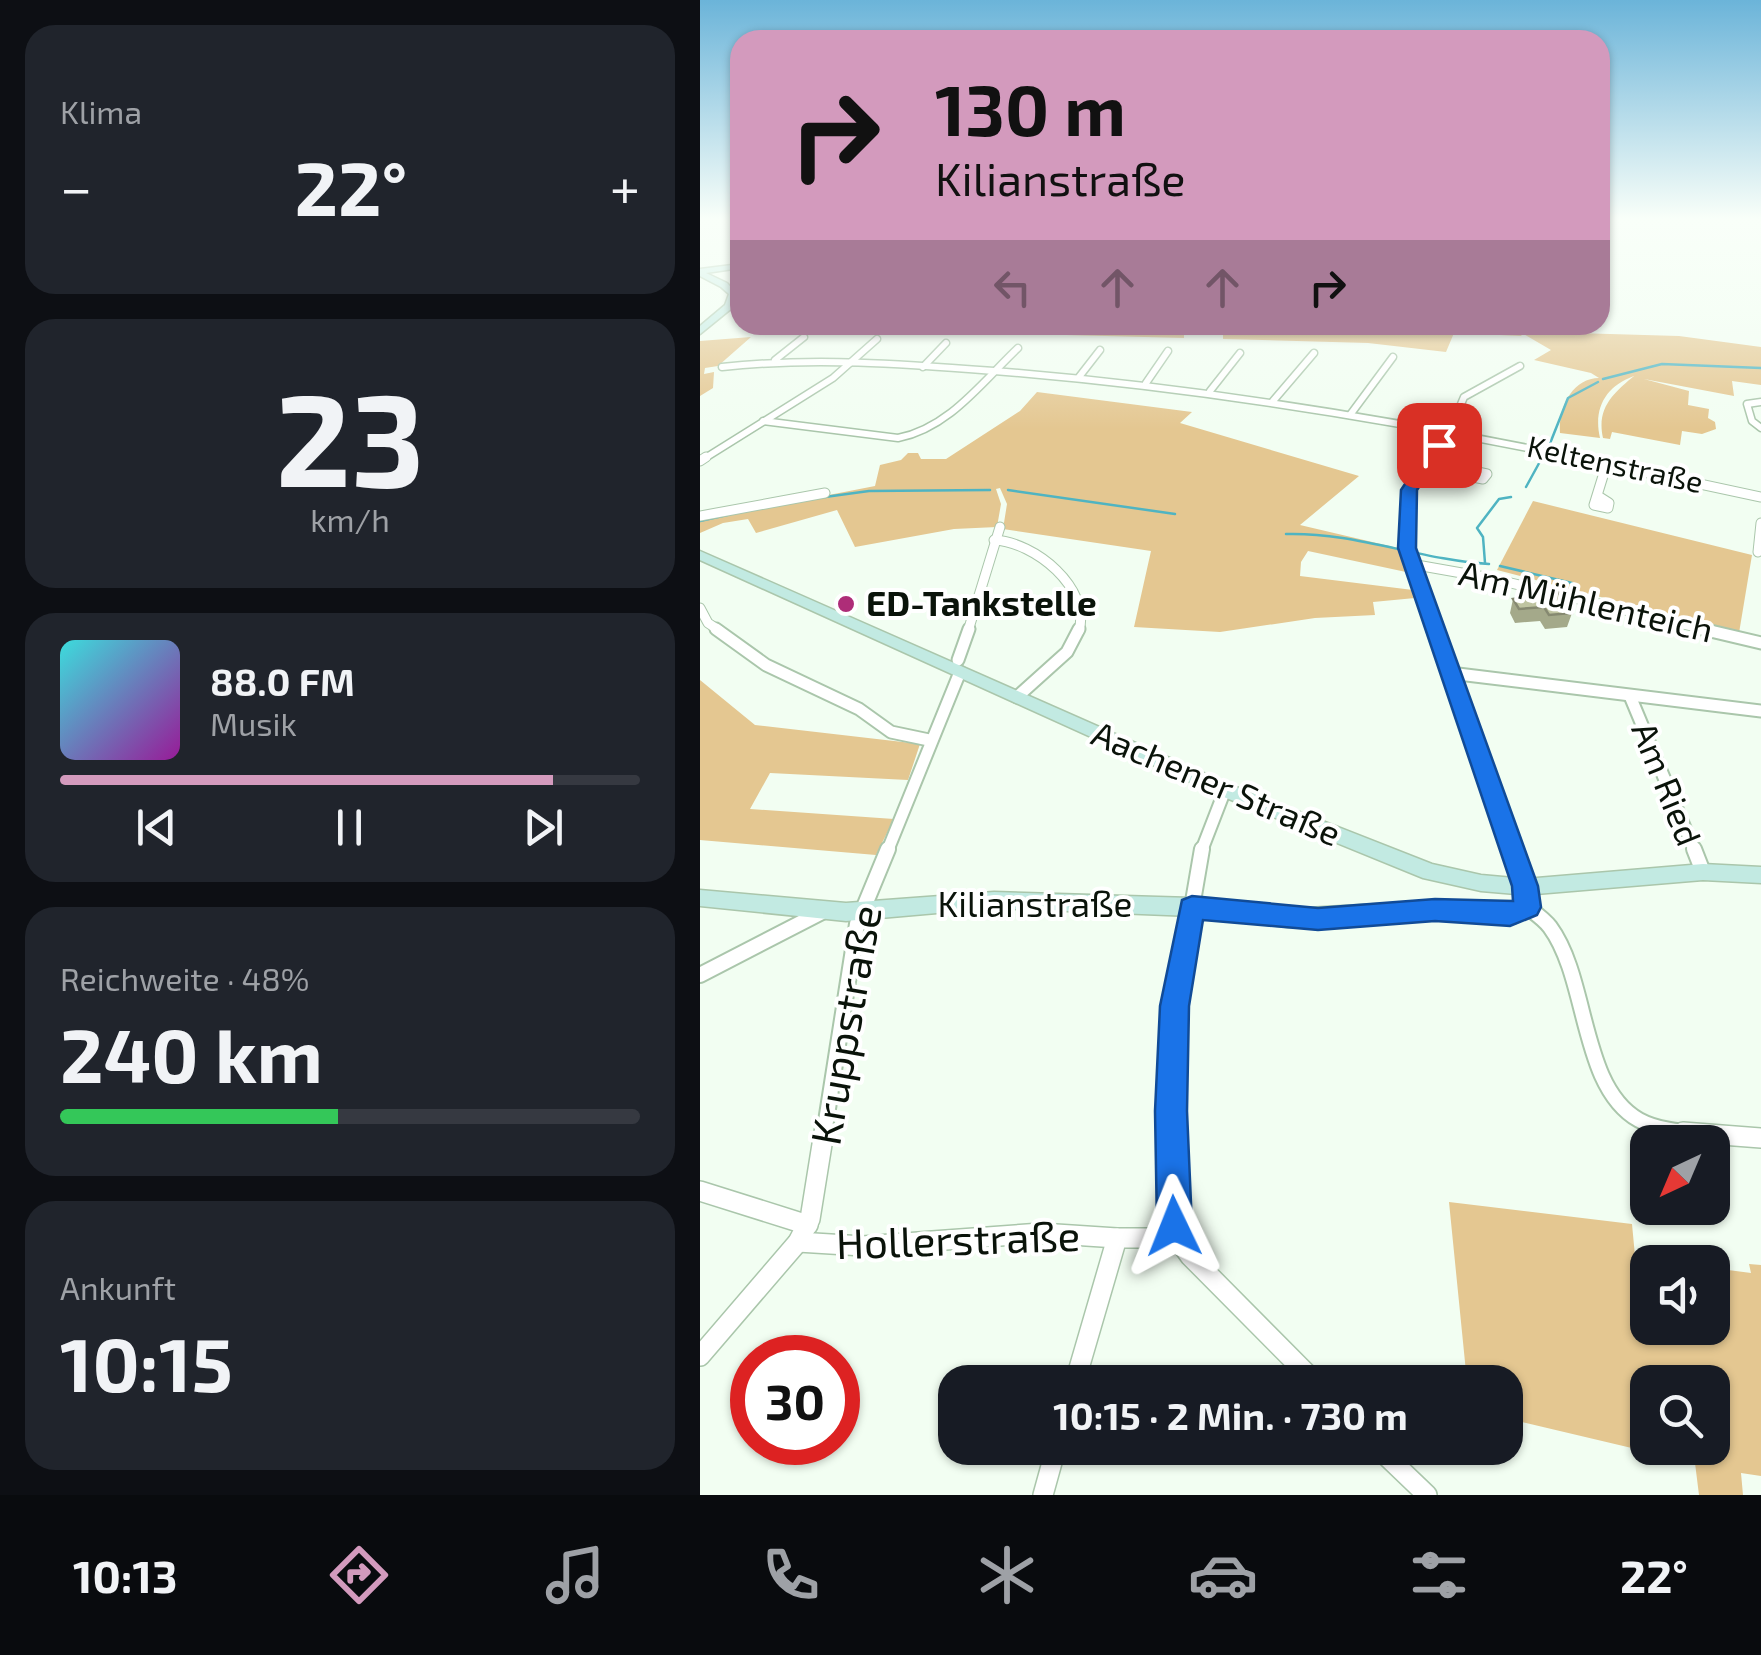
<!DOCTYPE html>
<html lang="de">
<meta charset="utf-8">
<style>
body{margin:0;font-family:"Exo 2",sans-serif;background:#20242c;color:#f1f3f6;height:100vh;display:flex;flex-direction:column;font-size:38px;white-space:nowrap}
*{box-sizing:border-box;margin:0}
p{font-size:32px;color:#9ea1a6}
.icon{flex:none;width:55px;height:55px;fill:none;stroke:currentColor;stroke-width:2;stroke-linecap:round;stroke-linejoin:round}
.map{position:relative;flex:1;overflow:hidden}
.panel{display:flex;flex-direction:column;gap:25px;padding:25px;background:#0d0f14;width:700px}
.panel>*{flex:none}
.top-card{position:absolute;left:30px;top:30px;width:880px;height:305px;border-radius:30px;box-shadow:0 2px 8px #0004;background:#d39abd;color:#111;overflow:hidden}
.needle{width:65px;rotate:224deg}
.controls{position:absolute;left:930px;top:1125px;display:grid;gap:20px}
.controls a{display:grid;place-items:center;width:100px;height:100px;border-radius:20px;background:#171b24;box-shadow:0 2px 8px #0004;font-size:50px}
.speed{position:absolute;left:30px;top:1335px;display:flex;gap:20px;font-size:50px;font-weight:700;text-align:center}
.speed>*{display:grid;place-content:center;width:130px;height:130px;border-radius:50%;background:#171b24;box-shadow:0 2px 8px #0004;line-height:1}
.speed .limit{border:15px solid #d22;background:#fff;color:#111}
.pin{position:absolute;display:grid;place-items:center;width:85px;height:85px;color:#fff;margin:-42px;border-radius:20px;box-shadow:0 5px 15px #0006}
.me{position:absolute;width:110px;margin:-55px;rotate:358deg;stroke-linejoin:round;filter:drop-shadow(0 0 8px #0008)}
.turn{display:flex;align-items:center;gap:35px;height:210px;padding:0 40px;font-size:45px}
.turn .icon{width:130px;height:130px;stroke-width:2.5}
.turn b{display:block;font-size:70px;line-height:85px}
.lanes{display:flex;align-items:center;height:95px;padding:0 40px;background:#0003;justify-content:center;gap:50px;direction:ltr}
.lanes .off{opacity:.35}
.big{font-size:75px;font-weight:700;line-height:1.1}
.panel .card{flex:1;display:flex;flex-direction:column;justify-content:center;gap:15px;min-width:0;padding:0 35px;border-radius:30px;background:#20242c}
.panel .dial{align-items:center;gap:0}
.dial b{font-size:130px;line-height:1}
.song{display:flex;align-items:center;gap:30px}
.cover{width:120px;height:120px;border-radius:15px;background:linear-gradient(135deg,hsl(180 70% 55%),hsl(300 70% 35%))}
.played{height:10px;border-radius:5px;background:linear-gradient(90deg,#d39abd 85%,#363941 85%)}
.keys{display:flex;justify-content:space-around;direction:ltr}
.heat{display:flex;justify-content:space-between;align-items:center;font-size:55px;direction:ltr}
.charge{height:15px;border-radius:8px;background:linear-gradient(90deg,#34c759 48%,#363941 0)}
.trip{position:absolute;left:238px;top:1365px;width:585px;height:100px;border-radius:30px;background:#171b24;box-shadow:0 2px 8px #0004;font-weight:700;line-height:100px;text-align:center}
.dock{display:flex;height:160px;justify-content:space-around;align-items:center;background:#090b0e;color:#9ea1a6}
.dock .icon{width:70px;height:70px}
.dock .selected{color:#d39abd}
.dock b{font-size:45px;color:#f1f3f6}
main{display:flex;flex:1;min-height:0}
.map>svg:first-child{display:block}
.green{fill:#e4c791;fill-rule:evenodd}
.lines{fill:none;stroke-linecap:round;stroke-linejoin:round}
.stream{stroke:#4fb4c2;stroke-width:2.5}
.street-far4-casing{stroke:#aac6ab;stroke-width:9}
.street-far3-casing{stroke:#aac6ab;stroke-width:11}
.street-far2-casing{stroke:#aac6ab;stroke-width:15}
.street-far1-casing{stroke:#aac6ab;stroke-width:18}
.street-casing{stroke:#aac6ab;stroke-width:22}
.secondary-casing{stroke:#aac6ab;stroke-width:3}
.street-far4{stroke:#fff;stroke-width:6}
.street-far3{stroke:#fff;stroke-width:9}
.street-far2{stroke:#fff;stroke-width:11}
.street-far1{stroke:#fff;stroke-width:14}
.street{stroke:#fff;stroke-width:19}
.secondary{fill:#c2eae2;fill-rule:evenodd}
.wall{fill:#a4a98a}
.building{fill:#bfc4a1;stroke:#868971;stroke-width:2.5}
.route{fill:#1a73e8;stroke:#114b97;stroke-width:2.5}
.poi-dot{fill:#ae2d78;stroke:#fff;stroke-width:4}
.labels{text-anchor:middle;stroke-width:8;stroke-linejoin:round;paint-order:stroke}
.far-street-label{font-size:30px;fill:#0a130a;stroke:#fff}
.street-label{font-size:35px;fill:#0a130a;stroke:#fff}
.poi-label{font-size:35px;font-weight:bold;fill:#0a130a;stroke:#fff;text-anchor:start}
.near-street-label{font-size:42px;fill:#0a130a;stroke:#fff}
</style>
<main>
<section class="panel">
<div class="card"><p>Klima</p>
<div class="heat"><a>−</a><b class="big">22°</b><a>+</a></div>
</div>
<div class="card dial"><b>23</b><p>km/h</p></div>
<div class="card">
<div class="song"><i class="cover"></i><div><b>88.0 FM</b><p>Musik</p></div></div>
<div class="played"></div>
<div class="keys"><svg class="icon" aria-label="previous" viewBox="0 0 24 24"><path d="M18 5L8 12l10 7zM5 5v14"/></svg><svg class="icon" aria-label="pause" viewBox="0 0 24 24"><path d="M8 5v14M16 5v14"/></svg><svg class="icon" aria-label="next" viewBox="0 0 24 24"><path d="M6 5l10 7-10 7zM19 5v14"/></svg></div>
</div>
<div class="card"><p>Reichweite · 48%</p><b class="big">240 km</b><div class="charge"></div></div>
<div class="card"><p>Ankunft</p><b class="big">10:15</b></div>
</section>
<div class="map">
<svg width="1061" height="1495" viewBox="0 0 1061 1495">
<rect width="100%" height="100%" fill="#f2fef2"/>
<g class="green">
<path d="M333,325H484V338L326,334Z"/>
<path d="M523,325L800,328L814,329L822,336L754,333L746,352L668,343L523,339Z"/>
<path d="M818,326H840L841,332L979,336L1061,347V385L1032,381L1034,396L944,379L989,391L988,405L1009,409L1008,418L1015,422L1016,429L1002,434L982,431L980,445L912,432L910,439L903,438C896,407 915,392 934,376C906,386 893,408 900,438L860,433C858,407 873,378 899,378L891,373L834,360L851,350L822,333L824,329Z"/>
<path d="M51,337L18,366L5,368L4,374L14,372L13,388L0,396V341Z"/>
<path d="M337,392L492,412L480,423L659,476L600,525L702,549L706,572L608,551L601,562L600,576L713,590L715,598L673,602L675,615L615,618L520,632L434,627L451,551L303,529L307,504L300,488L296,489L301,504L297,527L254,529L155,547L137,510L56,533L48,519L23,523L0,533V520L175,486L180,465L201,460L208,453H218L221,459H246L320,411Z"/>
<path d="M833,501L1052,555L1039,633L797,570Z"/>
<path d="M0,680L55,725L220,744L208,780L70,773L50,809L194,819L176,855L0,840Z"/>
<path d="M749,1202L932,1224L935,1256L977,1262H948V1328H1012L1013,1268L1051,1273L1049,1264L1061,1265V1476L1041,1473L1043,1495H999L995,1463L805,1418V1382H767ZM948,1382H1012V1448H948Z"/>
</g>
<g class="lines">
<g class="stream">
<path d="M903,379L962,364L1061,368"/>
<path d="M849,446L868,398L898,382"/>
<path d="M826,487L843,456"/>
<path d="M308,490L475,514"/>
<path d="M125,497L169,491L290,490"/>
<path d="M0,521L27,515"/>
<path d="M586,534C655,532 720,560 789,564"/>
<path d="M785,563L783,537L777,528L799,499L811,497"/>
<path d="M800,566L872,583"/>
</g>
<g class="street-far4-casing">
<g id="street-far4">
<path d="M75,360L104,337"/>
<path d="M22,367C113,357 204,364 294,371C494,387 691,419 886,460"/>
<path d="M223,367L246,343"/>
<path d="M379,377L400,350"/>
<path d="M446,383L468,351"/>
<path d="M510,391L540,353"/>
<path d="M573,401L614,353"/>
<path d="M1061,402L1047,404L1052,421L1061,428"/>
<path d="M650,415L693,357"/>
<path d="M63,421L198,438C249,428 282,382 318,348"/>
<path d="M2,460L133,378L177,339"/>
<path d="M729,460L743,439V432L751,428L764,397L820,366"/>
</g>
</g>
<g class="street-far3-casing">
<g id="street-far3">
<path d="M731,457L709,490L707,549L736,631"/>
<path d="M874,457L1061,497"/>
<path d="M728,460L773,471"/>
<path d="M0,461L6,457"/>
<path d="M773,471L787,474L783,479L768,476Z"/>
<path d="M898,496L909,503L908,508L894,505L907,463"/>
<path d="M0,516L125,493"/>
<path d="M294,540C335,542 391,588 379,631"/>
<path d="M1058,552L1061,523"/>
<path d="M711,564L790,578L1013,631"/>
<path d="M0,608L8,623L20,631"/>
<path d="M268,631L300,527"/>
</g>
</g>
<g class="street-far2-casing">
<g id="street-far2">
<path d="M16,629L66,665L159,709L191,732L229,740"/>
<path d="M735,629L813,852"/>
<path d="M1002,629L1061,643"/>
<path d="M258,660L269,629"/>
<path d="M750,673L1061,711"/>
<path d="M930,696L995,852"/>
<path d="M317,697L367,652L379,629"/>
<path d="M187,852L260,672"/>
<path d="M501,852L525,790"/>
</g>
</g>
<g class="street-far1-casing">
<g id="street-far1">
<path d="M812,849L825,887"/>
<path d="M994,849L1003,872"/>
<path d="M827,907C835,913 844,919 850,927C889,980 880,1087 939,1120C959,1131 985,1132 1007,1134"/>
<path d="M0,975L122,912"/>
<path d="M124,1134L157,924L188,849"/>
<path d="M472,1134L475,1006L502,849"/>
</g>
</g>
<g class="street-casing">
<g id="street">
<path d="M472,1132L475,1226L477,1238L490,1256L615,1382"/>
<path d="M983,1132L1061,1138"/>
<path d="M0,1191L108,1225"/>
<path d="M98,1242L163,1246L341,1233L417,1238"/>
<path d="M0,1356L98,1242L110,1219L124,1132"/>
<path d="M375,1382L417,1238H477"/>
<path d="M678,1448L727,1495"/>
<path d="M343,1495L356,1448"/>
</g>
</g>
<g class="secondary-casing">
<g id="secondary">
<path d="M40,264V268L6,273L27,283L37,294L32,308L0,334V326L25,305L29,294L21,287L0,276V269Z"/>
<path d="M0,551L531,785L732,864L781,875L825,879L1003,864L1061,867V883L1003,880L836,894L837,907L834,913L816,923L735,919L588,927L492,916L294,908L146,921L0,906V890L146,903L294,892L492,898L588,909L735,901L816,903V894L781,891L723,878L519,795L0,560Z"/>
</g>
</g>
<use href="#street-far4" class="street-far4"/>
<use href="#street-far3" class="street-far3"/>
<use href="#street-far2" class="street-far2"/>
<use href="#street-far1" class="street-far1"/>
<use href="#street" class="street"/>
<use href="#secondary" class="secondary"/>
</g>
<path class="wall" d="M813,599L872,613L867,627L845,629L840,621L815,623L810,613Z"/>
<path class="building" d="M858,592L872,613L849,615L844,607L819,609L813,599Z"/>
<linearGradient id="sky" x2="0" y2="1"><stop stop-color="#6bb4d9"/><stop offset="0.51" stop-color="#f9fff9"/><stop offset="1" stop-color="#f9fff9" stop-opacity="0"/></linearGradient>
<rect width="1061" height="429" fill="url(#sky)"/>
<path class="route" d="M733,442L746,445L717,490L716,548L838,886L841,907L837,915L810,926L735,921L618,930L503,920L489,1006L487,1111L492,1226L487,1238L474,1243L462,1238L457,1226L455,1111L460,1006L482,900L492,896L618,908L735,899L813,901L812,886L698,548L701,490Z"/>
<circle class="poi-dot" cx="146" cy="604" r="10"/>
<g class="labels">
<g class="far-street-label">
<text transform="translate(915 465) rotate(12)" y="10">Keltenstraße</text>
</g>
<g class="street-label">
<text transform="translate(886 602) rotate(13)" y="12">Am Mühlenteich</text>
<text transform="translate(516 784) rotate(23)" y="12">Aachener Straße</text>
<text transform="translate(966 784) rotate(68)" y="12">Am Ried</text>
<text x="335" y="917">Kilianstraße</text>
</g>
<g class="poi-label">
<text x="166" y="616">ED-Tankstelle</text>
</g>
<g class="near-street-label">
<text transform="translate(146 1025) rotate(-80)" y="15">Kruppstraße</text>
<text transform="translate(258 1240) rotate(-2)" y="15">Hollerstraße</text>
</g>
</g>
</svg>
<div class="controls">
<a><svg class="needle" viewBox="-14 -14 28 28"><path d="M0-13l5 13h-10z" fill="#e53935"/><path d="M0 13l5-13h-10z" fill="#9ea1a6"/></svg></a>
<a><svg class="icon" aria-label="sound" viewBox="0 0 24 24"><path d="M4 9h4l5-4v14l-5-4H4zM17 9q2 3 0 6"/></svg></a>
<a><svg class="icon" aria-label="search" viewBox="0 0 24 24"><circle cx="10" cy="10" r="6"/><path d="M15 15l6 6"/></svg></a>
</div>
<div class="speed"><div class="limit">30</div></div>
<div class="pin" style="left:739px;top:445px;background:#d93025"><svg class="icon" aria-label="arrive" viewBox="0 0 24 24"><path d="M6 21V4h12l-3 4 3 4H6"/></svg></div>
<svg class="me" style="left:474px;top:1226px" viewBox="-20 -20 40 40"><path d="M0-17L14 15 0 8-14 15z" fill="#1a73e8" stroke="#fff" stroke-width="4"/></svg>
<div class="trip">10:15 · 2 Min. · 730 m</div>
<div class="top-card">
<div class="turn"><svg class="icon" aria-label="right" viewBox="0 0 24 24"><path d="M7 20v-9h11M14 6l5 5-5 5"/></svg><div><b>130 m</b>Kilianstraße</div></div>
<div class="lanes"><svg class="icon off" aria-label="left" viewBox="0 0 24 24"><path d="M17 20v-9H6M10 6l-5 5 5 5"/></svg><svg class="icon off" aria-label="ahead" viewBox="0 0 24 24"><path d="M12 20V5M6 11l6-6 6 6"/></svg><svg class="icon off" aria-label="ahead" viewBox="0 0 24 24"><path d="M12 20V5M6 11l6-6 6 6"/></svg><svg class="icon" aria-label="right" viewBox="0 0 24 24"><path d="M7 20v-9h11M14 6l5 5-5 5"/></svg></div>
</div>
</div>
</main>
<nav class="dock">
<b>10:13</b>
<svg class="icon selected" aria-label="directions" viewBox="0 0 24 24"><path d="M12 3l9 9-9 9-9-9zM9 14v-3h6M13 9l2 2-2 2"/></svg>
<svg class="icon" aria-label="music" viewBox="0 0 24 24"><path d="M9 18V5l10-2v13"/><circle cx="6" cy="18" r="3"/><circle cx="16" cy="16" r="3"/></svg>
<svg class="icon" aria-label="phone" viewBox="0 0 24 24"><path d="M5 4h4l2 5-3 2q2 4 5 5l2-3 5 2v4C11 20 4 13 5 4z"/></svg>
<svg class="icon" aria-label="climate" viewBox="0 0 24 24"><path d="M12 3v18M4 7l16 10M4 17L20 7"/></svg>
<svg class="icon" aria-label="car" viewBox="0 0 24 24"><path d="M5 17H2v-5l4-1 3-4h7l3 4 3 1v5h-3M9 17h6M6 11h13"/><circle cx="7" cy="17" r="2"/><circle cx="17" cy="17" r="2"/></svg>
<svg class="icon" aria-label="filters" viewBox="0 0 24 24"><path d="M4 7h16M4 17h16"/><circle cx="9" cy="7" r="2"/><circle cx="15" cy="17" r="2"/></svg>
<b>22°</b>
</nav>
